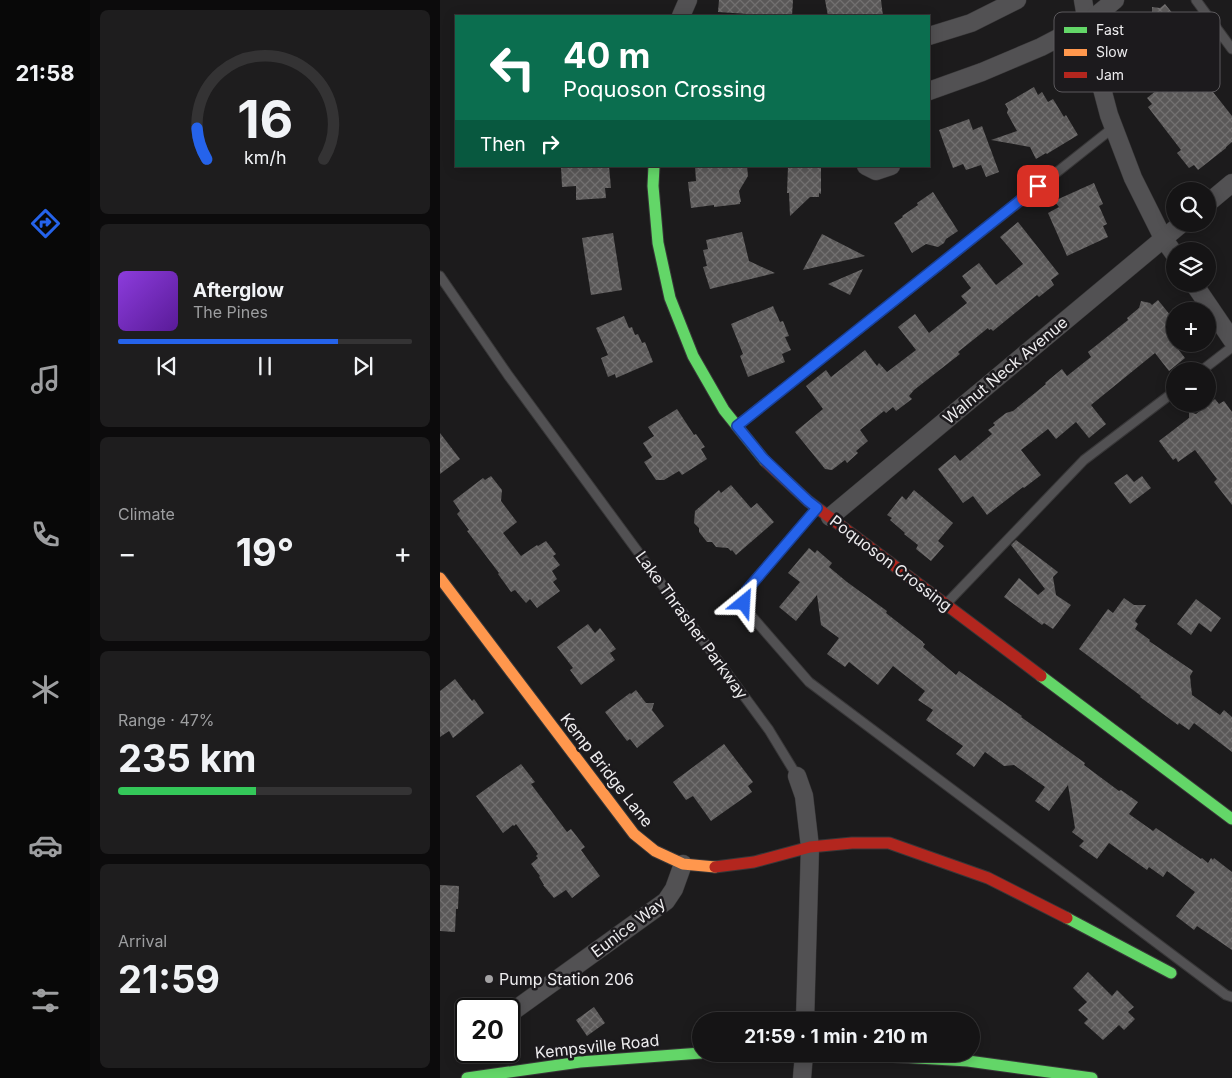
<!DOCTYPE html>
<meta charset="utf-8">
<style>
body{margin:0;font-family:Inter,sans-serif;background:#1e1d1e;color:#f1f3f6;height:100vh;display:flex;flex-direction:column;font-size:19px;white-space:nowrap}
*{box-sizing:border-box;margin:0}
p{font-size:16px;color:#9d9ea0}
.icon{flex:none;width:28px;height:28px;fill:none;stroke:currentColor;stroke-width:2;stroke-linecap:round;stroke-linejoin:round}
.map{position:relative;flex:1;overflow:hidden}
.panel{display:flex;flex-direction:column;gap:10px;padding:10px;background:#0c0b0c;width:350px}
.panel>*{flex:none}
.guide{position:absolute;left:15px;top:15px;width:475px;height:152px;border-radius:0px;box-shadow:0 2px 12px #0003,0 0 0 1px #343334;background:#0b6e4f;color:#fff;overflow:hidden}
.buttons{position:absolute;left:726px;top:182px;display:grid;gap:10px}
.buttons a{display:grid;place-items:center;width:50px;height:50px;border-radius:50%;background:#151415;box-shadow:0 2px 12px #0003,0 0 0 1px #343334;font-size:25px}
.speed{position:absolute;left:15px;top:998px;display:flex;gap:10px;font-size:25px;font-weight:700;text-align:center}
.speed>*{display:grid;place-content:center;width:65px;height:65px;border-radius:50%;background:#151415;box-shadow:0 2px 12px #0003,0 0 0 1px #343334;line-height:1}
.speed .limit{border:2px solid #111;border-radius:8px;background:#fff;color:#111}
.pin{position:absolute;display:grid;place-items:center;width:42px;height:42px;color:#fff;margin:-21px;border-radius:10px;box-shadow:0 2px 8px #0006}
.me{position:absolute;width:55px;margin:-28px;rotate:27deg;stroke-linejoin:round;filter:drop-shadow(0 0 4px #0008)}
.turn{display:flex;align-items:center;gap:18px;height:105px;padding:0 25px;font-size:22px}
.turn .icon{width:65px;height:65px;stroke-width:2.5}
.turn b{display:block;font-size:35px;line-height:42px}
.then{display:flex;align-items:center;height:48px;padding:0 25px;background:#0003;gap:10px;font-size:19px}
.big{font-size:38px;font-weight:700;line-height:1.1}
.panel .card{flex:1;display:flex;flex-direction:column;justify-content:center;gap:8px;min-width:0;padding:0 18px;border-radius:8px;background:#1e1d1e}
.panel .dial{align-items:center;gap:0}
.dial svg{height:130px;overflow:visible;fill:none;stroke:#343334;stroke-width:7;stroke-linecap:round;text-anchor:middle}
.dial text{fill:#f1f3f6;stroke:none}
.song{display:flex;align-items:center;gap:15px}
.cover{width:60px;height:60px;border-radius:8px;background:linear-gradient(135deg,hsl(270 70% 55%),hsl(270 70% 35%))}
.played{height:5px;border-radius:2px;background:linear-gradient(90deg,#2563eb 75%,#343334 75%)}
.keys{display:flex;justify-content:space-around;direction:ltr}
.heat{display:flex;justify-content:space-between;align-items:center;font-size:28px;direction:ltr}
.charge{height:8px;border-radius:4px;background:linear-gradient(90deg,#34c759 47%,#343334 0)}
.trip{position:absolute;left:252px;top:1012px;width:288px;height:50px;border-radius:25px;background:#151415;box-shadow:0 2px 12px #0003,0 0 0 1px #343334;font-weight:700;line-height:50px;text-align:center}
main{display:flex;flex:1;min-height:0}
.dock{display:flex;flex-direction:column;width:90px;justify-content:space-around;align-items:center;background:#080808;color:#9d9ea0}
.dock .icon{width:35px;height:35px}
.dock .selected{color:#2563eb}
.dock b{font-size:22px;color:#f1f3f6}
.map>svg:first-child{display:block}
.building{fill:url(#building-cross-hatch)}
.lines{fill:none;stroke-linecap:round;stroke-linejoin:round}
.lane-casing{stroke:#383738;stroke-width:11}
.street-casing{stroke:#383738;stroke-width:19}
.fast-casing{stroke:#383738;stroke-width:13}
.slow-casing{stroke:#383738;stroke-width:13}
.jam-casing{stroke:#383738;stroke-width:13}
.lane{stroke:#525153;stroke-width:9}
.street{stroke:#525153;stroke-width:18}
.fast{stroke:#63d668;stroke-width:11}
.slow{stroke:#ff974d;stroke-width:11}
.jam{stroke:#b3261e;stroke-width:11}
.route-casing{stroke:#184099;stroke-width:12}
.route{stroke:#2563eb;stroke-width:9}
.poi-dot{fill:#a4a3a4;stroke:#1c1a1d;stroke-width:2}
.labels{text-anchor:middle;stroke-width:5;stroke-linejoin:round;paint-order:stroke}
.street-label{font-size:16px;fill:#edecee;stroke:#1c1a1d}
.poi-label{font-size:16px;fill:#edecee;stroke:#1c1a1d;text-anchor:start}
.key{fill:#1c1a1d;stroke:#5b595c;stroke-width:1}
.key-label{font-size:14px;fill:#edecee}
</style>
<main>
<nav class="dock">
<b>21:58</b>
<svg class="icon selected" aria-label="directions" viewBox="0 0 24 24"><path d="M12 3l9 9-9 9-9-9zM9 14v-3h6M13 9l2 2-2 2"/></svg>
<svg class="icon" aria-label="music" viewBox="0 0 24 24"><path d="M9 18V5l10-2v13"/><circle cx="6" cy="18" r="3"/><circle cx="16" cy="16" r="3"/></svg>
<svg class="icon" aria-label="phone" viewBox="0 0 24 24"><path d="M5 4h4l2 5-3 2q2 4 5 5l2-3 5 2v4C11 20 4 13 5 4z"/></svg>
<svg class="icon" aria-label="climate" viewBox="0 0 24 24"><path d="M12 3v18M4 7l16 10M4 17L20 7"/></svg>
<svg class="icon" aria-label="car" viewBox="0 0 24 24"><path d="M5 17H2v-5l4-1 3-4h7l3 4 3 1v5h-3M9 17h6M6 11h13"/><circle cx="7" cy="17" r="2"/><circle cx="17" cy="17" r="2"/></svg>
<svg class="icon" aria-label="filters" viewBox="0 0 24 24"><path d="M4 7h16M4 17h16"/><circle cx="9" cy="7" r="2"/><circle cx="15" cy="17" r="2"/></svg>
</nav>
<section class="panel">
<div class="card dial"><svg viewBox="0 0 100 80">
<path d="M14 69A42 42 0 1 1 86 69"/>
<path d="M14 69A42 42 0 0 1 8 50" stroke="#2563eb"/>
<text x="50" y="56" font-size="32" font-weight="700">16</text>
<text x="50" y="72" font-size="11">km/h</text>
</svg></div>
<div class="card">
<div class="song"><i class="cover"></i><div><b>Afterglow</b><p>The Pines</p></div></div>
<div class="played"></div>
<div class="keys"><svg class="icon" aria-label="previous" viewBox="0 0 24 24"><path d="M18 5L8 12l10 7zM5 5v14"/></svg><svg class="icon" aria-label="pause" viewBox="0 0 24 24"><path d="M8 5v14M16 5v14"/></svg><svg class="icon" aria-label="next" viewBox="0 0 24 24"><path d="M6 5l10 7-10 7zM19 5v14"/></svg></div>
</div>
<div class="card"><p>Climate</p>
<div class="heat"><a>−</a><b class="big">19°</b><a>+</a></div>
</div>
<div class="card"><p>Range · 47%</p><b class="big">235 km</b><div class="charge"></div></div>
<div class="card"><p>Arrival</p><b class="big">21:59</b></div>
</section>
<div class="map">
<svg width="792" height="1078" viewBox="0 0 792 1078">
<defs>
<pattern id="building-cross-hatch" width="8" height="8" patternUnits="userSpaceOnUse" patternTransform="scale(1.25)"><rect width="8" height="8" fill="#5a5858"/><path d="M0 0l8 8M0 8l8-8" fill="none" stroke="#727070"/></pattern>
</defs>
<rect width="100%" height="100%" fill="#1c1b1c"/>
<g class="building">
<path d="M279,0H353L352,16H308V14L278,12Z"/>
<path d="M385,0H441L443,16H401V14L388,16Z"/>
<path d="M725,4L754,40L726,63L716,51L710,56L696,39L698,37L693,30L712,15V7L720,8Z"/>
<path d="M765,71L779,88L773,92L792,116V142L786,147V148L758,170L754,165L749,168L737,153L741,150L708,107L712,104L707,98L731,79L741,91L748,84Z"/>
<path d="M594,87L598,95L602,92L608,102L613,99L624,117L626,115L638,135L610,152L607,154L606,153L596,159L590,147L551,140L577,131L567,113L568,109L565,104Z"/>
<path d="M529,119L533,130L542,126L559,172L546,177L541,165L526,170L523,164L513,168L499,130Z"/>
<path d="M121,166H169L171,188H165L166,198L136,200V186L122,187Z"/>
<path d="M255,166H307L308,176L299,191L301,202H300V204L274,207V205L251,208L248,182L256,181Z"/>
<path d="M348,166H381V194L379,193V197H370L350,216L349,193H347Z"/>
<path d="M654,183L663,204L659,206L667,224L663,226L668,237L627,256L608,213L619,207L614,201Z"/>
<path d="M493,192L518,231L506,239L504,243L498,247L486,244L472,253L454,223L463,217L462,216L478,205L477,203Z"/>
<path d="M578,222L619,274L611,280L614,285L599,297L597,295L553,331L551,329L549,330L548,328L518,352L520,354L474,390L469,396L472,399L456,411L453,407L446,413L444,411L420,430L428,441L416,451L418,453L407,463L405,460L392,470L385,469L355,432L383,409L366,386L386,370L391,377L425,350L437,366L439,363L447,372L476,350L458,327L475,314L489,333L527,303L521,296L531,288L522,276L539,263L556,285L583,264L560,237Z"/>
<path d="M302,232L309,261L335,273L270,289L263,267L267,266L263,250L268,249L266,240Z"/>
<path d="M173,233L182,290L151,295L142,238Z"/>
<path d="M382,234L425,256L363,270Z"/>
<path d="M423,269L410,295L388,284Z"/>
<path d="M718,300L735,321V326L729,332L735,339V345L745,358L729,371L715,353L651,405L666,424L649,438L636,422L616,439L608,429L581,450L601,475L584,488L583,487L547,515L533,496L523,503L498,469L515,455L520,461L552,434L548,430L555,425L553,423L566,413L573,411L606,384L605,383L622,369L627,376L651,357L648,352L688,320L687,318L699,308L701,301L710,303L712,305Z"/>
<path d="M333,306L340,322L343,321L349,336L345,337L351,350L342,354L345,362L308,377L300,356L303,354L291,324Z"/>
<path d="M184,316L189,328L192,327L195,335L198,334L202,343L205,342L213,362L176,378L175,374L168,377L161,358L168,355L156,328Z"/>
<path d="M775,399L779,404L784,401L792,412V505L774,482L777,479L755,450L738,462L736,458L733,460L719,441L749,418V412L756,414Z"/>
<path d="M237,409L254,435L256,434L265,447L261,449L267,459L242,475L239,471L224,480H216L204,462L212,457L203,443L214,436L208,427Z"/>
<path d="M0,433L20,459L0,474Z"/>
<path d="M687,474L694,482L702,476L711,488L690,504L674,483Z"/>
<path d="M51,476L62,490L61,501L77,522L63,533L81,556L97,545L98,546L106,541L116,554L113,556L120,565L112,571L117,579L113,582L120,591L97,608L90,599L86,603L75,590L71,592L58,574L59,573L27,531L29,530L17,514L20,511L13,501L43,478L45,480Z"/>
<path d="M291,485L311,508L317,503L334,522L296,555L292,550L291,551L288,548L276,547L272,542H267L259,532V528L254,523L255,511L279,490L281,493Z"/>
<path d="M474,490L513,523L498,541L504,546L491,561L476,549L478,545L464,534L465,533L450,520L452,518L447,515L462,496L466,500Z"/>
<path d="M576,540L618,572L613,577L616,595L631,605L613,629L604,623L602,625L564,597L579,578L598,595L605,589L571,545Z"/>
<path d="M369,548L375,553L377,550L392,563L389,567L407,582L447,611L446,613L483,642V643L485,644L483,647L516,675L519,671L582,716L581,717L645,763L644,765L679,791L681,790L698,802L689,814L713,831L716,828L761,859L762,858L768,863L771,858L773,860L774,858L792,872V950L757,926L754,930L736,916L755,892L727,871L723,877L709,867L707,870L669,843L657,859L639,846L644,841L632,832L635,828L628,785L609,811L595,801L605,787L574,765L564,766L545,752L534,767L516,754L523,746L486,720L493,710L478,700L485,691L453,666L438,685L409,662L405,667L387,654L399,638L381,625L377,595L356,621L339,607L360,582L348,573Z"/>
<path d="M684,598L694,605H706L695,621L698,624L695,629L710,640L709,641L753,671L750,676L752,695L780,715L784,710L792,717V752L754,723L749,730L739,723L738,725L700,697L701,696L639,649L668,609L673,613Z"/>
<path d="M756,599L781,618L771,632L759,623L751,635L737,624Z"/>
<path d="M148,624L155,633L160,628L176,649L170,653L175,660L141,685L130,670L133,668L117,647Z"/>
<path d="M15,679L32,701L34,699L44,713L13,738L9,731L0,737V691Z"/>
<path d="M196,690L206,703H214L212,710L224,726L197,748L190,739L187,741L165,712L190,693L191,694Z"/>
<path d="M284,744L313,782L308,786L312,792L271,821L253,796L246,800L233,782Z"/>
<path d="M81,764L95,782L91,784L127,832L131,829L145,847L141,850L160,876L132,898L126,890L114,898L103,885H104L99,877L100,876L91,864L98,858L96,856L98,854L76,824L74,826L73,825L63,833L36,796Z"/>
<path d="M0,885L19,886L18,909H16L15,932L0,931Z"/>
<path d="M648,972L672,996L677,990L694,1007L688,1012L695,1019L684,1030L679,1025L663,1040L644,1023L648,1019L638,1010L647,1002L633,988Z"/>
<path d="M154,1007L165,1023L147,1036L136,1020Z"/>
</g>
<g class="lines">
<g class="lane-casing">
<g id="lane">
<path d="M756,0L792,49"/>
<path d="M0,276L68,375L329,730L357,776"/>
<path d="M761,371L792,347"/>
<path d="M299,424L674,127"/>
<path d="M376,509L306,591L304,603L308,612L369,682L786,995L792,997"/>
<path d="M506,604L644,460L735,391"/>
</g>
</g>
<g class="street-casing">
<g id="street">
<path d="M643,0L652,51L669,115L693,178L723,238L735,255"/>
<path d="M241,16L248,0"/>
<path d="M489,36L531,23L577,0"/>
<path d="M489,91L542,72L601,47L647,23L675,0"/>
<path d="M426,166L436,171L451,166"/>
<path d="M768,203L792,183"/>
<path d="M754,284L792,340"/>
<path d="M390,517L741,224"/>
<path d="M357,776L364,796L370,847L365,1021"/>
<path d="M69,1014L226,901L234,889L243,864"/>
<path d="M362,1078L364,1054"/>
</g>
</g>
<g class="fast-casing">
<g id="fast">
<path d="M214,166L213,186L218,243L230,298L253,356L284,410L325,461"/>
<path d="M601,676L792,819"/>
<path d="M627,918L731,973"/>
<path d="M410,1054L528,1061L652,1078"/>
<path d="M27,1078L140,1062L261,1053"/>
</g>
</g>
<g class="slow-casing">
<path id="slow" d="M0,578L194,834L215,851L243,864L275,867"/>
</g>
<g class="jam-casing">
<g id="jam">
<path d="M325,461L368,501L601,676"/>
<path d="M275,867L314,862L370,847L412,843H449L548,878L627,918"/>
</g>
</g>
<use href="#lane" class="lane"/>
<use href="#street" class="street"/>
<use href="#fast" class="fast"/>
<use href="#slow" class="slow"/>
<use href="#jam" class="jam"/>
</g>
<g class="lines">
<g class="route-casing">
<path id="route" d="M304,603L306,591L377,508L368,501L323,458L297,426L598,186"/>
</g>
<use href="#route" class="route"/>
</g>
<circle class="poi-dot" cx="49" cy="979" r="5"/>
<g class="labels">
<g class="street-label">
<text transform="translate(565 370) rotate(-40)" y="6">Walnut Neck Avenue</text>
<text transform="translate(451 563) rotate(37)" y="6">Poquoson Crossing</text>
<text transform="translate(252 625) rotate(54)" y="6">Lake Thrasher Parkway</text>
<text transform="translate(167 770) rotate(52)" y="6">Kemp Bridge Lane</text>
<text transform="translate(188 927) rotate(-37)" y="6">Eunice Way</text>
<text transform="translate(157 1046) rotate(-6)" y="6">Kempsville Road</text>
</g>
<g class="poi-label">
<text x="59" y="985">Pump Station 206</text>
</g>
</g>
<rect x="614" y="12" width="166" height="80" rx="8" class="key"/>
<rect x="624" y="27" width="23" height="6" fill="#63d668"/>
<rect x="624" y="49" width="23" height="7" fill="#ff974d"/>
<rect x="624" y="72" width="23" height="6" fill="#b3261e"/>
<g class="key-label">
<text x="656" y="35">Fast</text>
<text x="656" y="57">Slow</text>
<text x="656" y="80">Jam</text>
</g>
</svg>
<div class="buttons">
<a><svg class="icon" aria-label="search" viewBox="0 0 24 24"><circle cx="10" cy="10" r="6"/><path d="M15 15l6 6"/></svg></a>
<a><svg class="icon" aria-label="layers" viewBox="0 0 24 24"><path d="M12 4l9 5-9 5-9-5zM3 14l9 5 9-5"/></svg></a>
<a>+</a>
<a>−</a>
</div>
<div class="speed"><div class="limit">20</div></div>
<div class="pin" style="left:598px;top:186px;background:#d93025"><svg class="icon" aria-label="arrive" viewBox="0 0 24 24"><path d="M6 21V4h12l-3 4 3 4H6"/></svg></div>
<svg class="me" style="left:304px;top:603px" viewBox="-20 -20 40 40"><path d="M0-17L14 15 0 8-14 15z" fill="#2563eb" stroke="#fff" stroke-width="4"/></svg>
<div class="trip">21:59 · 1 min · 210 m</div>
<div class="guide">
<div class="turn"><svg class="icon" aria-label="left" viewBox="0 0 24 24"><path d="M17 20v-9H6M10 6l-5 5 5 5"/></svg><div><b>40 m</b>Poquoson Crossing</div></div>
<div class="then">Then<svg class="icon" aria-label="right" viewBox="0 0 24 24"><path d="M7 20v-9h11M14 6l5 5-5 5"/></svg></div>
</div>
</div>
</main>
